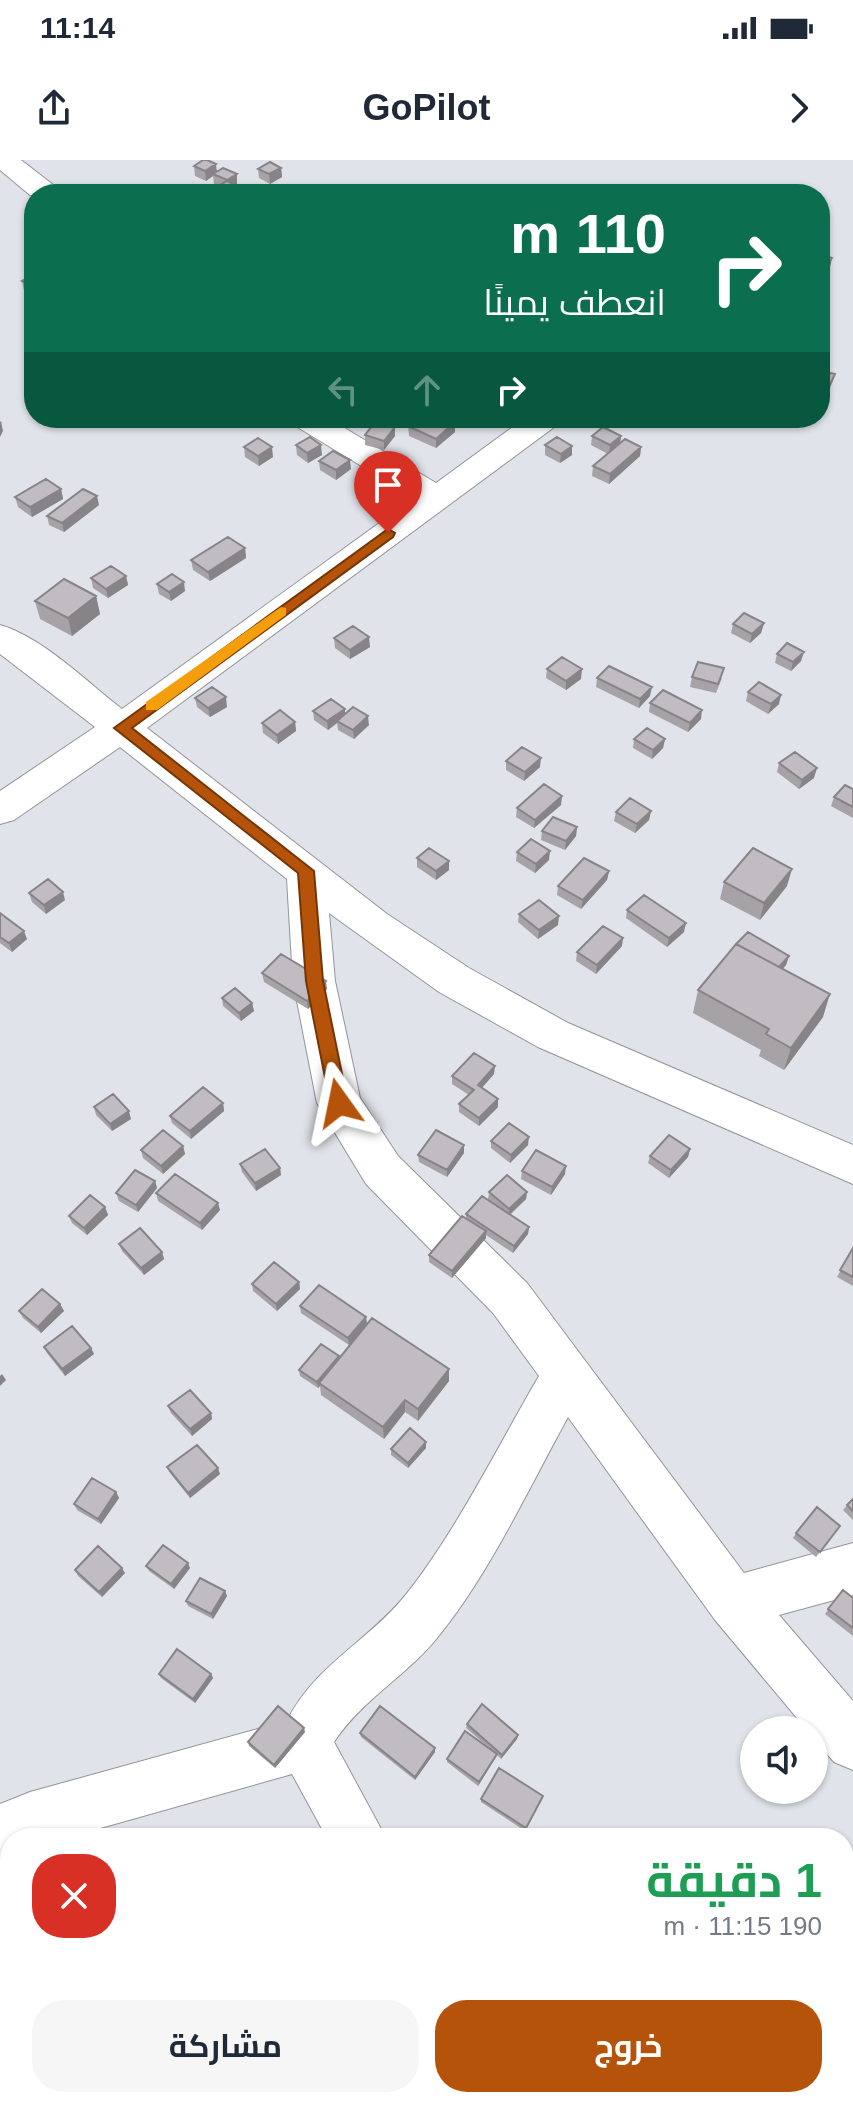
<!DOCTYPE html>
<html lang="ar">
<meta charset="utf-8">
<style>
body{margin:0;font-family:Helvetica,Cairo,sans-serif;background:#f6f6f7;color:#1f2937;direction:rtl;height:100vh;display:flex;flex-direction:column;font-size:30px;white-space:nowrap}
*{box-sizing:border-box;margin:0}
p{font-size:26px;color:#747a83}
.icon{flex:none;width:44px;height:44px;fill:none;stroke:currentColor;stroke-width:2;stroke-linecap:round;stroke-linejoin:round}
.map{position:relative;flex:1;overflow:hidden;direction:ltr}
.sheet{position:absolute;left:0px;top:1668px;width:854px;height:280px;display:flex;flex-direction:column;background:#fff;border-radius:32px 32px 0 0;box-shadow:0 2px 6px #0004;direction:rtl}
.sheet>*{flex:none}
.top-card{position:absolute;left:24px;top:24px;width:806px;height:244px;border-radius:32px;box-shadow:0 2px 6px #0004;direction:rtl;background:#0b6e4f;color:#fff;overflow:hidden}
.tools{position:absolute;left:740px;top:1556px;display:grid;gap:16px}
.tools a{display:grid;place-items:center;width:88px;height:88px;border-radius:50%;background:#fff;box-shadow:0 2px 6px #0004;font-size:40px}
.pin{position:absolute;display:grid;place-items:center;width:68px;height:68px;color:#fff;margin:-82px -34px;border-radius:50% 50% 50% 0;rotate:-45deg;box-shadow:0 0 8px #0007}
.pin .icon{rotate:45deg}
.me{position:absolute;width:88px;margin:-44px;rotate:348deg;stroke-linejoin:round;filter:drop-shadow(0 0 6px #0008)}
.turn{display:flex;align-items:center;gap:28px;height:168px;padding:0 32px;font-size:36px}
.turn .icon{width:104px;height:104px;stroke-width:2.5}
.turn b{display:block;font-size:56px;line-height:68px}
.lanes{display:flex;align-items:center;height:76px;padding:0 32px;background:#0003;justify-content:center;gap:40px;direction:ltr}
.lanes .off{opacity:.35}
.round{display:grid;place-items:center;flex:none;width:84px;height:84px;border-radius:32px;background:#f6f6f7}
.headline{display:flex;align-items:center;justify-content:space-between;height:136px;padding:0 32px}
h1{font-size:48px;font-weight:700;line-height:60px;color:#1e9e55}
.cta{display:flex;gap:16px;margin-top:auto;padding:16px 32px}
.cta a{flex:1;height:92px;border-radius:32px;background:#b45309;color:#fff;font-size:32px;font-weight:700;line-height:92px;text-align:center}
.cta a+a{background:#f6f6f7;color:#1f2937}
.status{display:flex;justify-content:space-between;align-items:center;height:56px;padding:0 40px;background:#fff;direction:ltr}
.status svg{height:22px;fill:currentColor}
header{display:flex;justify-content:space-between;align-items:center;height:104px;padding:0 32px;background:#fff;font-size:36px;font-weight:700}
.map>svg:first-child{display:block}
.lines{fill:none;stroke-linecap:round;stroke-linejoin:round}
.minor-casing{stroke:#91959a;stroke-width:2}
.minor{fill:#fff;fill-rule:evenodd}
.wall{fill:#a6a2a6}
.shaded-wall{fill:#878487}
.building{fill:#c1bcc1;stroke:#878487;stroke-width:2}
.route{fill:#b45309;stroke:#753606;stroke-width:2}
.slow{fill:#f59e0b}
</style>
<div class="status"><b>11:14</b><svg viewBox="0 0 49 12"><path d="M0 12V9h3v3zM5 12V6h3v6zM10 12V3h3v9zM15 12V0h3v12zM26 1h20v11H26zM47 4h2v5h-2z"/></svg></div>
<header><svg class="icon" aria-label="forward" viewBox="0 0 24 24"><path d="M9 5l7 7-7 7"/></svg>GoPilot<svg class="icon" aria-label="share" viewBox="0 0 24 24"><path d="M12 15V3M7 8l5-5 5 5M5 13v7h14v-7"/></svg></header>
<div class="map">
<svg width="853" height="1948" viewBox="0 0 853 1948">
<rect width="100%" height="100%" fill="#e0e4ea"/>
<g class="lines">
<g class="minor-casing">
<path id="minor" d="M0 0H21L65 34 30 35 0 10Z
M289 258H328L436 323 525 258H562L557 265 147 568 387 754 469 808 568 863 853 985V1024L538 887 439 832 329 753 335 821 360 938 398 996 527 1123 744 1413 853 1383V1435L779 1455 853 1541V1610L834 1602 814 1579V1570H807L715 1460 568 1257C530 1326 490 1412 441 1473 410 1514 363 1538 334 1582L386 1678H327L292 1614 65 1678H10V1696L0 1700V1644L30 1632 287 1561C314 1506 367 1482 404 1437 455 1374 498 1286 539 1216L493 1153 366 1024 317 943 293 821 287 719 120 587 14 660 0 664V631L95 567 0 494V465C42 477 87 522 122 549L414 338 294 265Z
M389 1938H449V1948H389Z"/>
</g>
<use href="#minor" class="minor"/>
</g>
<path class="wall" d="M194 6 237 14V24L235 25 241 31 254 34 219 26 214 24 213 16 206 21 195 16Z
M281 8 282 17 270 24 259 18 258 9Z
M820 93 832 98 830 107 822 115 820 114Z
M34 114V144L26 140 22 121Z
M820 211 835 214 828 234 820 233Z
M455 262V272L436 288 409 276 408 266Z
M395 267V276L384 290 365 285V275Z
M592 276H621L620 283 641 287 640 296 609 324 592 316 593 306 608 294 591 285Z
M296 285 322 295 308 303 297 295Z
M545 285 572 295 560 303 545 295Z
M244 287 273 297 259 306 245 297Z
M319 301 351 309 336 320 320 310Z
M358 317 387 327 371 336 358 327Z
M61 329 63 339 32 357 18 347 15 337Z
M99 345 64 372 49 365 47 356Z
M245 388 246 398 210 421 193 410 191 400Z
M126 416 128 425 108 438 93 428 91 418Z
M157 424 185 431 171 441 159 434Z
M96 436 100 454 72 476 40 459 35 441Z
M764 463 761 473 750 483 731 473 733 464Z
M334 478 370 487 350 499 335 488Z
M777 494 801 501 791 511 775 503Z
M547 509 581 519 566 530 546 518Z
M692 517 722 518 716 533 690 527Z
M597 518 650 536 639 548 596 527Z
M748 532 779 544 768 554 746 541Z
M195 538 227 547 210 557 197 547Z
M650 543 701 559 688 572 649 552Z
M345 549V554L369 565 354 579 338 570 337 563 328 570 314 560 313 551Z
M295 562 296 571 278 584 263 573 262 563Z
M634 579H665L663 588 652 599 633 588Z
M506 601 540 607 524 621 506 610Z
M779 603 814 618 799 629 777 612Z
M853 629V658L831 646 834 637Z
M561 645 534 668 516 657 517 648Z
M651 651 649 660 635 673 614 661 616 652Z
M577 667 576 676 565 690 541 680 542 671Z
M517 692 549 700 535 713 516 701Z
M417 698 449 701V710L436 720 417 707Z
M609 711 607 720 581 749 557 735 558 726Z
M724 722 787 726 760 760 720 739Z
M29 733 65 740 46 754 32 742Z
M627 750 684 772 667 787 626 758Z
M0 753 27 779 12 792 0 783Z
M519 754 558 765 538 779 518 762Z
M622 786 596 814 576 801 577 792Z
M789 796 786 805 783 809 823 857 784 910 759 896 761 890 693 853 698 830Z
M262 813 327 829 308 849 264 822Z
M222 838 252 843 254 851 241 861 223 846Z
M494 914 482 928 498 939V947L479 966 459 952V944L469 935 452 924V916Z
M223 943 224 951 191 979 172 963 170 956Z
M94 947 131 959 112 971 96 955Z
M491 981 528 985 510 1003 491 988Z
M464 985V993L447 1017 419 1002 418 995Z
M183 986 185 994 163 1014 143 998 141 990Z
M690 989 688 997 669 1018 648 1003 650 996Z
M240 1004 280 1008 281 1015 256 1031 242 1012Z
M522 1011 565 1014 551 1035 521 1019Z
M155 1021 157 1028 138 1052 119 1041 116 1033Z
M489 1032H527L526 1039 510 1055 529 1067 528 1074 513 1093 486 1075V1078L452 1118 429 1102V1095L466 1058V1054L488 1040Z
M156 1033 220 1050 202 1070 158 1041Z
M105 1047 108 1055 87 1075 72 1063 69 1056Z
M119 1084 162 1092 164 1099 144 1115 122 1091Z
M853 1088V1126L837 1117Z
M299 1122 300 1129 277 1151 253 1131 252 1124Z
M60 1144 64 1151 41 1173 23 1158 19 1151Z
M300 1146 366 1157 367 1164 449 1221 418 1261 405 1252 384 1279 321 1235 320 1226 318 1228 300 1216 299 1210 339 1196V1198L349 1185 301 1153Z
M44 1187 91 1188 94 1194 65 1216 47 1193Z
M168 1246 211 1253 212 1259 192 1276 171 1253Z
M426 1288 408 1308 391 1295V1289Z
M167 1307 220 1314 190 1338 170 1313Z
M116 1332 119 1338 101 1364 77 1350 74 1344Z
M853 1339V1360L843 1350Z
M840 1366 816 1397 793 1378 796 1373Z
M188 1403 190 1408 174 1429 149 1411 146 1406Z
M75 1410 125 1413 102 1437 78 1416Z
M843 1430 853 1438V1476L825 1454Z
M225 1431 227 1436 213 1459 188 1446 186 1441Z
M159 1514H211L213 1518 195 1543 161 1518Z
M467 1564 518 1575 517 1579 501 1599 497 1595 478 1626 447 1602V1599L489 1588 466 1568Z
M305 1572 275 1608 249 1586 248 1582Z
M360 1573 435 1588V1592L415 1620 361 1577Z
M543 1636 525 1671 481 1642V1639Z"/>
<path class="shaded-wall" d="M216 4 217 13 213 14V16L206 21 205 11Z
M281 8 282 17 270 24 269 14Z
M237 14V24L228 30 227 20Z
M832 98 830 107 822 115 824 105Z
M1 261 3 271 0 277V262Z
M455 262V272L436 288V279Z
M395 267V276L384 290V281Z
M621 276 620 285 609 294 610 285Z
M321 285 322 295 308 303 307 293Z
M572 286V295L560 303 561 294Z
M272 287 273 297 259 306 258 296Z
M641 287 640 296 609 324 610 314Z
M350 300 351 309 336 320V310Z
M387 317V327L371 336V326Z
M61 329 63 339 32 357 30 347Z
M97 336 99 345 64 372 62 363Z
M245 388 246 398 210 421 208 412Z
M126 416 128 425 108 438 106 429Z
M184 422 185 431 171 441 169 432Z
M96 436 100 454 72 476 68 458Z
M764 463 761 473 750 483 752 474Z
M369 477 370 487 350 499V490Z
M804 492 801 501 791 511 793 502Z
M582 509 581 519 566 530V521Z
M652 527 650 536 639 548 640 539Z
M781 535 779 544 768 554 771 544Z
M226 537 227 547 210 557 208 548Z
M345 549V558L337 561V563L328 570 327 561Z
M702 550 701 559 688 572 690 563Z
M368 556 369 565 354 579 353 570Z
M295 562 296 571 278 584 277 575Z
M665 579 663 588 652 599 653 590Z
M541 598 540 607 524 621 525 612Z
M817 608 814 618 799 629 802 620Z
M562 636 561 645 534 668 535 660Z
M651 651 649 660 635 673 637 664Z
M577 667 576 676 565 690 566 681Z
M550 691 549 700 535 713 536 704Z
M449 701V710L436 720V711Z
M792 709 787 726 760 760 764 743Z
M609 711 607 720 581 749 583 740Z
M63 732 65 740 46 754 44 745Z
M559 756 558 765 538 779 539 770Z
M686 763 684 772 667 787 669 778Z
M24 771 27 779 12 792 9 783Z
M623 778 622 786 596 814 597 805Z
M789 796 786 805 773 819 776 811Z
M326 821 327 829 308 849 307 841Z
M830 834 823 857 784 910 791 888Z
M252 843 254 851 241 861 239 853Z
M495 906 494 914 477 933 478 925Z
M498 939V947L479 966V958Z
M223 943 224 951 191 979 190 971Z
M129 951 131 959 112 971 110 964Z
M529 977 528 985 510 1003 511 995Z
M464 985V993L447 1017V1010Z
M183 986 185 994 163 1014 161 1006Z
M690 989 688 997 669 1018 671 1010Z
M566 1006 565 1014 551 1035 552 1027Z
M280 1008 281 1015 256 1031 255 1023Z
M155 1021 157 1028 138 1052 136 1045Z
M527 1032 526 1039 508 1056 509 1049Z
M218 1043 220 1050 202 1070 200 1063Z
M105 1047 108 1055 87 1075 84 1068Z
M529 1067 528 1074 513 1093 514 1086Z
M486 1071V1078L452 1118V1111Z
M162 1092 164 1099 144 1115 141 1108Z
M299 1122 300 1129 277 1151 276 1144Z
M60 1144 64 1151 41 1173 38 1167Z
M366 1157 367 1164 349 1185 348 1178Z
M91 1188 94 1194 65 1216 62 1209Z
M339 1196V1202L319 1223 320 1226 318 1228 317 1222Z
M449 1209V1221L418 1261V1249Z
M2 1214 6 1220 0 1226V1216Z
M405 1240V1252L384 1279 383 1267Z
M211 1253 212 1259 192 1276 190 1269Z
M426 1282V1288L408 1308V1303Z
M218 1308 220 1314 190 1338 188 1333Z
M116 1332 119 1338 101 1364 98 1359Z
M188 1403 190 1408 174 1429 171 1424Z
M122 1408 125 1413 102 1437 99 1432Z
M225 1431 227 1436 213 1459 211 1454Z
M211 1514 213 1518 195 1543 193 1539Z
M304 1568 305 1572 275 1608 274 1605Z
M518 1575 517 1579 501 1599 502 1595Z
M435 1588V1592L415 1620V1617Z
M497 1594 496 1597 478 1626 479 1622Z"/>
<path class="building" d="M203 0H207L216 4 205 11 194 6Z
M270 2 281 8 269 14 258 9Z
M223 8 237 14 227 20 213 14Z
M227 21 241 28 231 34H205Z
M244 29 254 34H235Z
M820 93 832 98 824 105 820 104Z
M34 114 33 127 22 121Z
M820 211 835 214 830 225 820 222Z
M418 258H445L455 262 436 279 408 266Z
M376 261 395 267 384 281 365 275Z
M603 267 621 276 610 285 592 276Z
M310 277 321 285 307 293 296 285Z
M557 277 572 286 561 294 545 285Z
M258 278 272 287 258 296 244 287Z
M625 279 641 287 610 314 593 306Z
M333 291 350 300 336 310 319 301Z
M373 308 387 317 371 326 358 317Z
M46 319 61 329 30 347 15 337Z
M83 329 97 336 62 363 47 356Z
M228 377 245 388 208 412 191 400Z
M111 406 126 416 106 429 91 418Z
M172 414 184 422 169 432 157 424Z
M64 419 96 436 68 458 35 441Z
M744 453 764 463 752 474 733 464Z
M353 466 369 477 350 490 334 478Z
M787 483 804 492 793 502 777 494Z
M562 497 582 509 566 521 547 509Z
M698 502 724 508 718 524 692 517Z
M609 506 652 527 640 539 597 518Z
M759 522 781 535 771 544 748 532Z
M212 527 226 537 208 548 195 538Z
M663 530 702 550 690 563 650 543Z
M331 539 345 549 327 561 313 551Z
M353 547 368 556 353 570 337 561Z
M280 550 295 562 277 575 262 563Z
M647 568 665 579 653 590 634 579Z
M522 587 541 598 525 612 506 601Z
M795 592 817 608 802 620 779 603Z
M544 624 562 636 535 660 517 648Z
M845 625 853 629V647L834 637Z
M630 638 651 651 637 664 616 652Z
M553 657 577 667 566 681 542 671Z
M531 679 550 691 536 704 517 692Z
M429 688 449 701 436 711 417 698Z
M753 688 792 709 764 743 724 722Z
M584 698 609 711 583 740 558 726Z
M48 719 63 732 44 745 29 733Z
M644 735 686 763 669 778 627 750Z
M539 740 559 756 539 770 519 754Z
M0 753 24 771 9 783 0 777Z
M603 766 623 778 597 805 577 792Z
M748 772 789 796 779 807 736 784Z
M736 784 830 834 791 888 766 874 769 869 698 830Z
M281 794 326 821 307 841 262 813Z
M235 828 252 843 239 853 222 838Z
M474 893 495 906 478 925 498 939 479 958 459 944 474 930 452 916Z
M203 927 223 943 190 971 170 956Z
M113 934 129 951 110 964 94 947Z
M509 963 529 977 511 995 491 981Z
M163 970 183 986 161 1006 141 990Z
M436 970 464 985 447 1010 418 995Z
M669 975 690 989 671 1010 650 996Z
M265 989 280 1008 255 1023 240 1004Z
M536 990 566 1006 552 1027 522 1011Z
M135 1010 155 1021 136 1045 116 1033Z
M175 1014 218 1043 200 1063 156 1033Z
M507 1015 527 1032 509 1049 489 1032Z
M90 1035 105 1047 84 1068 69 1056Z
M482 1036 529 1067 514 1086 466 1054Z
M462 1056 486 1071 452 1111 429 1095Z
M140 1068 162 1092 141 1108 119 1084Z
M853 1088V1117L840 1110Z
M274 1102 299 1122 276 1144 252 1124Z
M319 1125 366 1157 348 1178 300 1146Z
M42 1129 60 1144 38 1167 19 1151Z
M372 1158 449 1209 418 1249 405 1240 383 1267 319 1223Z
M72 1166 91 1188 62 1209 44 1187Z
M321 1184 339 1196 317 1222 299 1210Z
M190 1230 211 1253 190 1269 168 1246Z
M410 1268 426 1282 408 1303 391 1289Z
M197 1285 218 1308 188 1333 167 1307Z
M92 1318 116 1332 98 1359 74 1344Z
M853 1339V1351L847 1345Z
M817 1347 840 1366 820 1392 796 1373Z
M163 1385 188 1403 171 1424 146 1406Z
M98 1386 122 1408 99 1432 75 1410Z
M200 1418 225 1431 211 1454 186 1441Z
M843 1430 853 1438V1468L828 1449Z
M177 1489 211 1514 193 1539 159 1514Z
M482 1544 518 1575 502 1595 467 1564Z
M278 1546 304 1568 274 1605 248 1582Z
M380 1546 435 1588 415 1617 360 1573Z
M465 1571 497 1594 479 1622 447 1599Z
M499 1608 543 1636 526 1668 481 1639Z"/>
<path class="route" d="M388 369 395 373 393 377 132 568 314 711 323 821 348 943 339 951 330 943 306 821 298 713 114 568Z"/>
<path class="slow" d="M281 447 286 448V455L157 550H146V542Z"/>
</svg>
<div class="tools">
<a><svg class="icon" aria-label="sound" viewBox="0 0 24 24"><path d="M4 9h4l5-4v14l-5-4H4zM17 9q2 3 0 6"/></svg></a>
</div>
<div class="pin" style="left:388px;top:373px;background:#d93025"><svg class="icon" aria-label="arrive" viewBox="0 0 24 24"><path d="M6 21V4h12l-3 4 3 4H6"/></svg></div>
<svg class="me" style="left:339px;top:943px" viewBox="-20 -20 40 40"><path d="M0-17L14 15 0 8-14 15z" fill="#b45309" stroke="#fff" stroke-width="4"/></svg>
<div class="top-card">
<div class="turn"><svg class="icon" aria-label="right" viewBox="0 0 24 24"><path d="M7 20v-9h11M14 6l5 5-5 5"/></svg><div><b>110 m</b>انعطف يمينًا</div></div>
<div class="lanes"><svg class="icon off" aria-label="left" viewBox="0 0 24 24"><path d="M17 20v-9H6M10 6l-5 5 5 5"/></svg><svg class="icon off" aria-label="ahead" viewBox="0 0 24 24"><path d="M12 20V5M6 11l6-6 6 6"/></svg><svg class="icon" aria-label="right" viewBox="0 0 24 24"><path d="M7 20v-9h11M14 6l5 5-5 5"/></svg></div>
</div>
<section class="sheet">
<div class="headline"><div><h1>1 دقيقة</h1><p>190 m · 11:15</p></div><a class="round" style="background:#d93025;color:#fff"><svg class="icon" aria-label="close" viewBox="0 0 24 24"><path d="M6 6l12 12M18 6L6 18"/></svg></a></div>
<div class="cta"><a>خروج</a><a>مشاركة</a></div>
</section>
</div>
